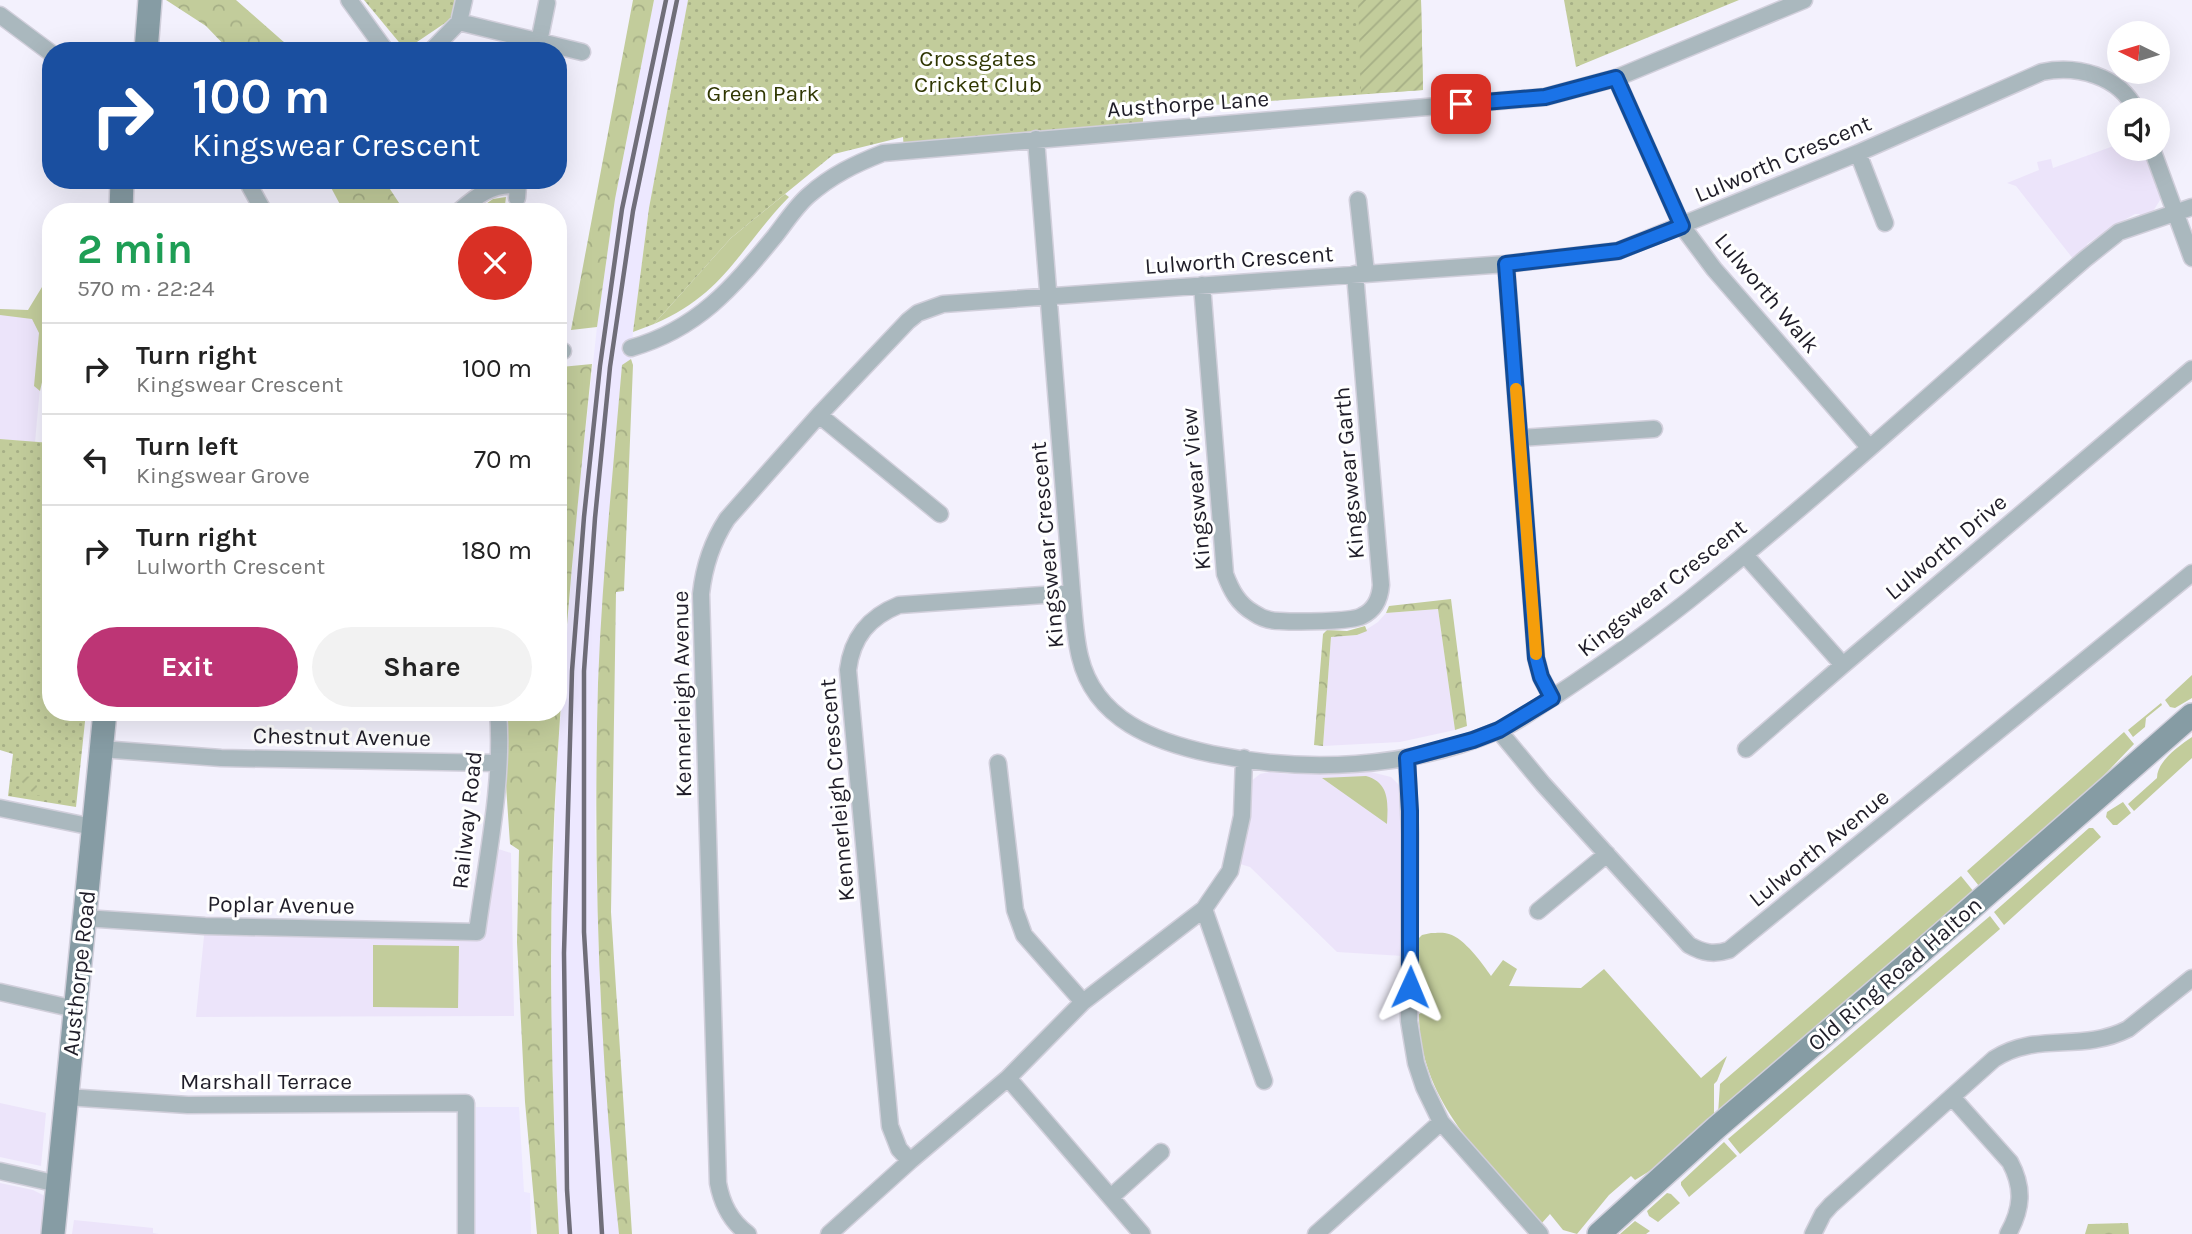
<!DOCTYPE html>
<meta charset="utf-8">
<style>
body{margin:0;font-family:Karla,sans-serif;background:#f2f2f2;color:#222;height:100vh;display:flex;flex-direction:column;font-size:26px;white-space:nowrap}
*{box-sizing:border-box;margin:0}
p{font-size:23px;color:#767676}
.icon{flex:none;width:38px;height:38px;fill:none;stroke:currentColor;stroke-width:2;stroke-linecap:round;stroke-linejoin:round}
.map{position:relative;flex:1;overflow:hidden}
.sheet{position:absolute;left:42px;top:203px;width:525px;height:518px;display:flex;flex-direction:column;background:#fff;border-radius:28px;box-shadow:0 7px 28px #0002}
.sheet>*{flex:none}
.guide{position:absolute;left:42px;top:42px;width:525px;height:147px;border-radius:28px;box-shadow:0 7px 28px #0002;background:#1a4fa0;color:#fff;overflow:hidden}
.needle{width:46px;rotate:275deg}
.fabs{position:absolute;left:2107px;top:21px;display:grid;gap:14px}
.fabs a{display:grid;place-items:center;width:63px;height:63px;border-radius:50%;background:#fff;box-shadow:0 7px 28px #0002;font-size:35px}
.pin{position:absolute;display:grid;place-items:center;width:60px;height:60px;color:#fff;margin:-30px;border-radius:14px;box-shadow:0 4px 10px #0006}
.me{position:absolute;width:77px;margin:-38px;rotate:1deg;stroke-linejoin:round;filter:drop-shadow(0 0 5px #0008)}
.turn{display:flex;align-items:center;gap:24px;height:147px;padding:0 35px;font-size:32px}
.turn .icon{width:91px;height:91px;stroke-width:2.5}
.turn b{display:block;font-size:49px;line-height:60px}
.round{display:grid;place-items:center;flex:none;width:74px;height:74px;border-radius:37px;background:#f2f2f2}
.head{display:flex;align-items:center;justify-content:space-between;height:119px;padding:0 35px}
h1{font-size:42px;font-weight:700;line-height:52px;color:#1e9e55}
.primary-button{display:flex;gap:14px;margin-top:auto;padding:14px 35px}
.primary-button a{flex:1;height:80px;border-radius:42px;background:#bd3575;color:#fff;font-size:28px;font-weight:700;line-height:80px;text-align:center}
.primary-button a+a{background:#f2f2f2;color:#222}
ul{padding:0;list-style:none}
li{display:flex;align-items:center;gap:21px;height:91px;padding:0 35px;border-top:2px solid #e0e0e0}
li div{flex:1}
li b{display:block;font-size:26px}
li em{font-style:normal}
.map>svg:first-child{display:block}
.commercial{fill:#ece4fa}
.built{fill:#ede8ff}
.grass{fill:#c2cc9b}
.forest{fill:url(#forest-crowns)}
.park{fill:url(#park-dots)}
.garden{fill:url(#garden-furrows)}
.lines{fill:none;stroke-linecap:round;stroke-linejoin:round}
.street-casing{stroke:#d1cfdb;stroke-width:19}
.secondary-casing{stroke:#d1cfdb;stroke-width:26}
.street{stroke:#aab8be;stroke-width:16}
.secondary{stroke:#869ca4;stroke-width:23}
.rail{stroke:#706e79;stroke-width:4.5}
.route-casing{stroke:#114b97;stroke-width:18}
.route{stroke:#1a73e8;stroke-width:12}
.slow{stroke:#f59e0b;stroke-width:12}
.labels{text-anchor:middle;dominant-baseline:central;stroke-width:6;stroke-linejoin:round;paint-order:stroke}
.park-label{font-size:23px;fill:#303703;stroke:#fff}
.street-label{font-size:23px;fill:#1f1d28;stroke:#fff}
</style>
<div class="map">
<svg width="2192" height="1234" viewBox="0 0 2192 1234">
<defs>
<pattern id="forest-crowns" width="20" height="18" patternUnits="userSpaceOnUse" patternTransform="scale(1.75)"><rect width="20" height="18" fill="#c2cc9b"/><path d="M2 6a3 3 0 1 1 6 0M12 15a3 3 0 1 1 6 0" fill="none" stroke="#a6af86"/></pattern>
<pattern id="park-dots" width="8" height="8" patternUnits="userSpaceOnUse" patternTransform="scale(1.75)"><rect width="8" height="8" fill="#c2cc9b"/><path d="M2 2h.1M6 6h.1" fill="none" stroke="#a6af86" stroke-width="1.8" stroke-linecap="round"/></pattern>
<pattern id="garden-furrows" width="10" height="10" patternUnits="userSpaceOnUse" patternTransform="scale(1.75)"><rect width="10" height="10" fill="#c2cc9b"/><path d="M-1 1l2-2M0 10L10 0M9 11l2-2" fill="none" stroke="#a6af86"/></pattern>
</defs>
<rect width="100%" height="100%" fill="#f3f1fd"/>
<path class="commercial" d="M2119 144V149H2144L2161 190 2160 200 2152 213 2144 218 2139 214H2135L2112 227 2087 244 2086 251 2074 260 2016 186 2007 183 2039 170 2037 162 2051 159 2053 168Z
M0 309 41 311 42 366 35 442 0 439Z
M1438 609 1455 730 1400 742 1323 746 1331 637 1358 635 1378 622 1386 613Z
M1269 772 1287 774 1371 772 1391 777 1399 785 1402 796 1403 823V956L1337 952 1250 867 1237 863 1250 782 1260 774Z
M489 846 511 853 514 1016 196 1017 205 926 476 932Z
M0 1103 46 1113 41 1166 0 1157Z
M0 1183 33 1190 45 1196 43 1234H0Z
M74 1220 153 1228V1233L159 1234H72Z"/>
<path class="built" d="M654 0H688L649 208 633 332 631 359 622 366 598 681 595 828 600 986 619 1234H559L551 1036 552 899 557 764 576 518 597 327 615 199Z
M476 1107H519L524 1192 530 1193 531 1234H473Z"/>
<path class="grass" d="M785 194 789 197C739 248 726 293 654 324L731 238Z
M506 197 504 212H474L493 199Z
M42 287 51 368 45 369 40 391 34 386 39 333 32 319 0 315V309L28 310Z
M2192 675V698L2175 708 2170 707 2165 700Z
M2161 703 2162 705 2146 718 2145 727 2133 737 2128 730Z
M2124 732 2134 744 2089 791 1979 886 1967 871Z
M2192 737V758L2134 811 2128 804 2157 778C2157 761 2179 746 2192 737Z
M1366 776C1390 783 1388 803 1387 824L1322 778Z
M2123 802 2131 813 2117 825H2113L2106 817 2107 812Z
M2089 828H2093L2101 837 2004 925 1994 912Z
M1961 876 1974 892 1718 1114 1720 1084Z
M1990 916 2000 929 1740 1154 1728 1139Z
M1431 933C1436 933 1444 932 1449 934 1464 938 1483 964 1491 976L1503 960 1517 969 1509 986 1581 988 1604 969 1701 1078 1727 1056 1717 1081 1714 1084V1121L1674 1156 1635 1180 1631 1176 1609 1195 1577 1234 1563 1230 1550 1214 1541 1224C1487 1160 1419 1104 1419 1014L1427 1010 1426 997 1422 996 1418 988V939L1422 935Z
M373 945 459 946 458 1008 373 1007Z
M1724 1142 1737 1156 1689 1197 1681 1185V1182Z
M1667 1193 1671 1194 1680 1203 1658 1222 1649 1216 1647 1211Z
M1635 1221 1650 1231 1646 1234H1620Z"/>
<path class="forest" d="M166 0H236L294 51H230L206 26Z
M633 0H654L615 199 597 327 571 330Z
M327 180H384L405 212H344Z
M631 359 633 365 624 591 616 592 611 912 632 1234H619C599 1051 593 867 598 683 602 577 613 471 622 365Z
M558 364 561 367 592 364C578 497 565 630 557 764 547 920 551 1078 559 1234H537L525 1102 517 942 519 850 510 844 501 712H558Z
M1451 599 1467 726 1455 730 1438 609 1386 613 1389 606Z
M1365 626 1367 631 1357 635 1331 637 1323 746 1314 745 1323 634 1327 630 1347 631Z
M2128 1223 2129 1234H2085L2088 1224Z"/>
<path class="park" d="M364 0H455L451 19 411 46 403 47Z
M688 0H1421L1423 90 1143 110V130L904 151 903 137 834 154 731 238 654 324 633 332 649 208Z
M1564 0H1739L1576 67Z
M0 439 51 443V712H86L76 807 8 796 13 754 0 750Z"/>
<path class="garden" d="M1358 0H1421L1423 90 1361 94Z
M24 776 32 777 42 796 35 795 21 781Z"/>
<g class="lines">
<g class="street-casing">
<path id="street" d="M349 0 386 51
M0 15 51 53
M459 22 582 52
M539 42 547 3
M431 51 459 22 464 0
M1616 78 1682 226 1714 269 1869 447
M1036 139 1072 593C1074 614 1075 637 1080 657 1095 720 1155 742 1212 754 1304 773 1409 769 1497 731 1517 723 1534 709 1552 698 1605 663 1655 628 1704 588 1834 483 1958 369 2085 259L2119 232 2192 207
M2152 149 2192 258
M1858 153 1885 223
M248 183 264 212
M1358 200 1366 273
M458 212C478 195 491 184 518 185L517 198
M1506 264 1536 658 1541 677 1552 698
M1202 285 1225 574C1231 590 1238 604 1254 613 1261 618 1271 621 1280 621 1295 622 1351 622 1362 616 1375 610 1380 598 1381 585L1355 274
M631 348C698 329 732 288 775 236 786 222 796 206 809 195 832 175 855 164 883 153L1545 97 1616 78 1804 0
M558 351H563
M819 415 940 514
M1520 438 1654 429
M1745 555 1843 665
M1499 731 1543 784 1689 945C1703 953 1714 955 1729 950L2192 573
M101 749 221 758 497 763
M1746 749 1843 665 2192 369
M1407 758 1410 834 1409 1021 1416 1063 1424 1087 1441 1122 1540 1234
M998 763 1015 910 1024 935 1083 1002
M0 808 93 827
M1204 909 1264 1081
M1538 911 1607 854
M84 918 205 926 477 932C486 864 504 780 498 712
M0 992 75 1009
M1008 1078 1142 1234
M66 1097 188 1105 466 1103V1234
M1952 1097 2010 1162C2024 1188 2022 1209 2008 1234
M910 1161 899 1149 890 1126 848 670C852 637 869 617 899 605L1072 593
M0 1171 58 1184
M1111 1197 1161 1152
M748 1234C730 1221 722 1204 718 1183L701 594C704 566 712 542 727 519L819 415 908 321 918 313 943 304 1506 264 1618 251 1858 153 2042 72C2076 65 2119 75 2136 110
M829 1234 910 1161 1008 1078 1083 1002 1204 909 1230 871 1242 816 1244 758
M1316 1234 1441 1122
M1813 1234 1823 1214 1831 1205 1994 1059C2037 1031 2081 1053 2128 1029L2192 978"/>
</g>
<g class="secondary-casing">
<path id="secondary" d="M146 51 150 0
M121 212 122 180
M53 1234 105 712
M1599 1234 1716 1128 1913 959 2192 715"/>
</g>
<use href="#street" class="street"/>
<use href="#secondary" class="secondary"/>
<path class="rail" d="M570 1234 567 1190 564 953 572 671 584 517 600 366 622 209 666 0
M602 1234 584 932V671L595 518 610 367 633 211 677 0"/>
</g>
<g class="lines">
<g class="route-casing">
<path id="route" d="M1410 987V811L1407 758 1473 740 1499 730 1552 698 1541 677 1536 658 1506 264 1618 251 1682 226 1616 78 1545 97 1461 104"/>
</g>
<use href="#route" class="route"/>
<path class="slow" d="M1516 389 1536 654"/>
</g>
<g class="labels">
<g class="park-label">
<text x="978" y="58">Crossgates<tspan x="978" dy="26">Cricket Club</tspan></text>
<text x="763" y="93">Green Park</text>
</g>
<g class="street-label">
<text transform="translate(1188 104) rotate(-4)">Austhorpe Lane</text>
<text transform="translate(1783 159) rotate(-23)">Lulworth Crescent</text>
<text transform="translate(1239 260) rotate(-4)">Lulworth Crescent</text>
<text transform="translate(1767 293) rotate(50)">Lulworth Walk</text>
<text transform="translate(1349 473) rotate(-95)">Kingswear Garth</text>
<text transform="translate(1196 489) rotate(-95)">Kingswear View</text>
<text transform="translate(1047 545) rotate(-95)">Kingswear Crescent</text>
<text transform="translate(1946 547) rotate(-40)">Lulworth Drive</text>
<text transform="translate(1662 588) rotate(-38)">Kingswear Crescent</text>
<text transform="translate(682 694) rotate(-91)">Kennerleigh Avenue</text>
<text transform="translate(342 737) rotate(1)">Chestnut Avenue</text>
<text transform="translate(837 790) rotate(-95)">Kennerleigh Crescent</text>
<text transform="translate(467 820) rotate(-84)">Railway Road</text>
<text transform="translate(1819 848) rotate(-39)">Lulworth Avenue</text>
<text transform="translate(281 905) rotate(1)">Poplar Avenue</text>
<text transform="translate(79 973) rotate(-84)">Austhorpe Road</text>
<text transform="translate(1895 974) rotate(-41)">Old Ring Road Halton</text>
<text x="266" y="1081">Marshall Terrace</text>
</g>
</g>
</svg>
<div class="fabs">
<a><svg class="needle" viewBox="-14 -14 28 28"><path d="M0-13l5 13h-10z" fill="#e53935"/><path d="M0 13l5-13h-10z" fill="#767676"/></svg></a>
<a><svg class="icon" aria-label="sound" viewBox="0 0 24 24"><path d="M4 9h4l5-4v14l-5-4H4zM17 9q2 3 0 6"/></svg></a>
</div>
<div class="pin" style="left:1461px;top:104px;background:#d93025"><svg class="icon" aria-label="arrive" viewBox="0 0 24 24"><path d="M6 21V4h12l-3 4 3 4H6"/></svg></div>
<svg class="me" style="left:1410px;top:987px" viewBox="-20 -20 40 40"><path d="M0-17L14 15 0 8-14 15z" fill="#1a73e8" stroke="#fff" stroke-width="4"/></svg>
<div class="guide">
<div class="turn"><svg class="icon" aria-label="right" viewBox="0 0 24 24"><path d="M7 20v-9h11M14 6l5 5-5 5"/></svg><div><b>100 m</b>Kingswear Crescent</div></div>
</div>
<section class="sheet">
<div class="head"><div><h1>2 min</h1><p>570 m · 22:24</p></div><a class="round" style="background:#d93025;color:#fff"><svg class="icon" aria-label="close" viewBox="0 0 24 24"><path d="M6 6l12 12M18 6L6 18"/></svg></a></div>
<ul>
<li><svg class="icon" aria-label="right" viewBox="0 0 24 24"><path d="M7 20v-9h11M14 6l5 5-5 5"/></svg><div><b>Turn right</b><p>Kingswear Crescent</p></div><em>100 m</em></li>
<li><svg class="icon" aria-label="left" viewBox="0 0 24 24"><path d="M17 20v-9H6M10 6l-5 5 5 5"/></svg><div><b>Turn left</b><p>Kingswear Grove</p></div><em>70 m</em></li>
<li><svg class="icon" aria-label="right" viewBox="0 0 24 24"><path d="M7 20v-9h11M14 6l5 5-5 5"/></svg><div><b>Turn right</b><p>Lulworth Crescent</p></div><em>180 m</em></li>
</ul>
<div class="primary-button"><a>Exit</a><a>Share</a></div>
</section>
</div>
